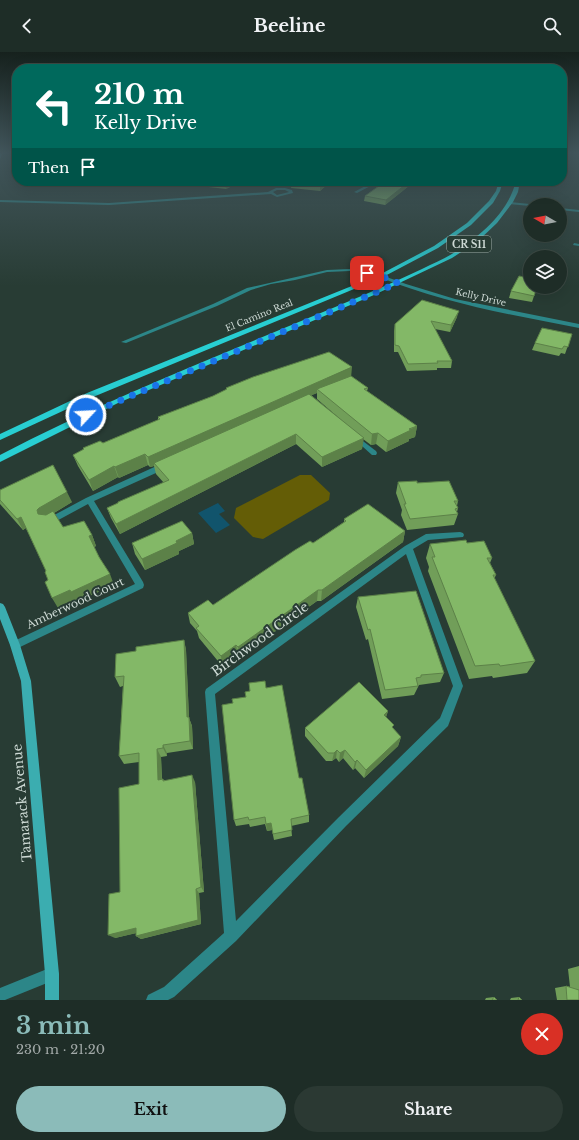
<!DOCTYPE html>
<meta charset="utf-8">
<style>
body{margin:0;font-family:"Libre Baskerville",serif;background:#2b3933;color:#f1f3f6;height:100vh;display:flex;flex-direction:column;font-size:15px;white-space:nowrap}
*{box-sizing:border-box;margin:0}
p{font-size:13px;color:#a1a8a7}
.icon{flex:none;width:22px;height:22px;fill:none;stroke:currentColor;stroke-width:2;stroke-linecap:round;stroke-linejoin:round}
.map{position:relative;height:948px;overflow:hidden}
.drawer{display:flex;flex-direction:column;background:#1e2d27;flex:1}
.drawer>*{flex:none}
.hud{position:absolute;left:12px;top:12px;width:555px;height:122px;border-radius:16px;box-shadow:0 4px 16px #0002,0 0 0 1px #3c4944;background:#00695c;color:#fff;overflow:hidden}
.needle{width:26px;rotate:279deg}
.tools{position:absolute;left:523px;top:146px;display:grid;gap:8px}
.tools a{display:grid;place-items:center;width:44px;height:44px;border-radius:50%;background:#1e2d27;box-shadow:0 4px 16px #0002,0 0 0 1px #3c4944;font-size:20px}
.pin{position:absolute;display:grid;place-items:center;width:34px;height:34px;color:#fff;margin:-17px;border-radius:8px;box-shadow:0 2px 6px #0006}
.me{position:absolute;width:44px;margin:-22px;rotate:65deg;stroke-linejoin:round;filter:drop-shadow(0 0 3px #0008)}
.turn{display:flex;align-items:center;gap:14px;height:84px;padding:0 16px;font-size:18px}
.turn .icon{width:52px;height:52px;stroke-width:2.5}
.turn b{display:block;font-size:28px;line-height:34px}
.then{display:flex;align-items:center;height:38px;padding:0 16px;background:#0003;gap:8px;font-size:15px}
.round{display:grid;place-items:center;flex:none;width:42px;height:42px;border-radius:21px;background:#2b3933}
.head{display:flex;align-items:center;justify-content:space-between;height:68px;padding:0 16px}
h1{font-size:24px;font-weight:700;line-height:30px;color:#8bbbb9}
.action{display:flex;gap:8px;margin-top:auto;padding:8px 16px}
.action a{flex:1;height:46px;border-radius:24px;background:#8bbbb9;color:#111;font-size:16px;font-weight:700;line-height:46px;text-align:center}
.action a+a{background:#2b3933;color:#f1f3f6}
header{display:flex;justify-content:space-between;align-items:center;height:52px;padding:0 16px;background:#1e2d27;font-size:18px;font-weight:700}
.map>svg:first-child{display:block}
.green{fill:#645d06}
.water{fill:#11546c}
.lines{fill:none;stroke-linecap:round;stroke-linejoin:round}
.service{fill:#2c8688;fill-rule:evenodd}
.minor{fill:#2c8688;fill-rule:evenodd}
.tertiary{fill:#2c8688;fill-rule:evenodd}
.secondary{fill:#3badb0;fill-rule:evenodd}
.primary{fill:#28ced2;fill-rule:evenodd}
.wall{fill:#719e59;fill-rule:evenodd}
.shaded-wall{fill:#5c8148}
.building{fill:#83b867;stroke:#5c8148}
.route{stroke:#1a73e8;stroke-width:7;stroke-dasharray:0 12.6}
.labels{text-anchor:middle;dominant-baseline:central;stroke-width:4;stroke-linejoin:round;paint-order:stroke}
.far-street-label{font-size:9px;fill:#cdd9d4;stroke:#283c34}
.shield{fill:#283c34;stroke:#9caaa4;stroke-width:1}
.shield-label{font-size:10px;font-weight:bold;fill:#cdd9d4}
.street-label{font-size:11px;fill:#cdd9d4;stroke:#283c34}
.near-street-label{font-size:13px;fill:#cdd9d4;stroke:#283c34}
</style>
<header><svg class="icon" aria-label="back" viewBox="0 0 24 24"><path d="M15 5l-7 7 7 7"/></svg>Beeline<svg class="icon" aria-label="search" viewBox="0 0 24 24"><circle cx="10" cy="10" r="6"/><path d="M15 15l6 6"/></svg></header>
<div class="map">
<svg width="579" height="948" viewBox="0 0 579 948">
<rect width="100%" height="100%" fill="#283c34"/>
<path class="green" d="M300 423H311L330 441 329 448 263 487 253 485 234 466 236 456Z"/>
<path class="water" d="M218 451 225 459 219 462 230 473 216 481 198 461Z"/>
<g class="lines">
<path class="service" d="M574 191 579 192V194L573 193Z
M350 217 383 224 381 225 350 219 327 220 295 228 271 232 251 238 217 254 126 291 121 290 213 252 247 236 327 218Z"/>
<path class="minor" d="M375 129H380L357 141 354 140Z
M276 136H285L292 138 293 141 277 145 271 142 109 153 0 150V148L109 151 268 140ZM277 138H285L289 140 277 143 273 140Z
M510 150 530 152 532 153 530 154 509 152Z
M560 156 579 158V160L560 158Z
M355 383 376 399 377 401 376 403H372L353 386 352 385Z
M161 412H167L168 414 167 416 94 449 143 530 144 533 143 536 18 596 15 597 12 596 10 593 12 590 135 532 88 452 51 472H45L44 470 45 468 86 446Z
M460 480 463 481 464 483 463 485 428 488 413 497 463 634 448 674 346 774 236 889 174 945 168 948H146L148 943 164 935 224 881 205 640 206 637 405 494 426 482ZM406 502 453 634 440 666 338 766 236 869 215 642Z
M52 915 57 917 59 922 57 927 5 948H0V936Z"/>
<path class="tertiary" d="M381 223 406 232 455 247 579 272V276C511 263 444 251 379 225V224Z"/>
<path class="secondary" d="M0 101H3L0 107Z
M0 551 3 552 5 555 20 593 31 629 59 922V948H45V922L21 629 10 593 0 567Z"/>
<path class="primary" d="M499 129H503L500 139 493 151 471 173 438 196 383 225 93 345 0 388V382L87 341 379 223 434 194 467 171 489 149 496 139Z
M516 129H520L518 140 513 150 497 171 478 189 452 206 374 243 118 351 0 410V403C99 351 203 310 306 267 345 251 384 235 422 217 433 211 445 207 455 200 481 183 508 161 516 129Z"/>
</g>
<path class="wall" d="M178 129H291L284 134 269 133 264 135 236 132 226 137 200 134Z
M381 129H415L385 153 364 149 365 144 384 130Z
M330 130 320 139 291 136 292 131Z
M537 235 532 250 509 246 511 239Z
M457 265 450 280 435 277 452 309 451 316H437V318L407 319 398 300H394V279L395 272Z
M572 282 565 302 561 301 559 304 532 298 535 291Z
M351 324 368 336 367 339 417 374 415 385 409 387V389L386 400 376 392 371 393 363 387 362 397 322 415 296 392 120 482 111 466 107 456 164 431 156 422 154 414 150 415 148 413 119 426 118 425 93 439 78 414 73 403 84 398 83 396 103 391 158 368V365L213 344 226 338V336ZM317 341V347L354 379 311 343Z
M398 430 458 449 457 454 458 456 457 460 458 462 454 473 407 478 401 463 402 458 396 441Z
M0 438 72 450 54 461 63 475 92 483 96 494 94 495 114 533 76 550 75 548 58 556 48 528 46 519 26 476 23 478 0 452Z
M344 467 405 479 403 490 321 549H317L240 605 238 603 222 614 199 586 197 579 190 571 188 561 213 553 313 491 344 470Z
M192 481 194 492 179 499V502L145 518 135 502 132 491Z
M467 491 492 506 490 511 496 523 494 527 535 609 527 621 493 626 492 624 469 627 428 519 429 515 426 506 430 492Z
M358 545 444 621 440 630 419 633 414 643 382 647 368 587 366 588 356 555Z
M184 588 186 598 189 666 192 674 193 697 167 701V704L161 705 162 727 164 728 195 730 204 840 199 841 201 872 141 887 136 884V881L115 886 120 840 139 732V710L124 712 119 704 123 634 120 635 115 625 136 599Z
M249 631 266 636 299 726 309 763V770L291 774 292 784 274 788 272 778 267 779 265 772 250 775 249 772 236 774 234 768 246 645 250 639Z
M388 659 386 665 393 677 401 685 398 694 364 726 355 716 353 718 343 706 339 710 336 706 332 709H326L305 684V676Z
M579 914V948H557L555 936 566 934 570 935 568 917Z
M494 945 497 948H485L486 946Z
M519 945 522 948H510L511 946Z"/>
<path class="shaded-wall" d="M232 129H236V132L226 137 225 132Z
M267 129H269V133L264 135V130Z
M284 129H291L284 134 283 130Z
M326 129H330V130L320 139V134Z
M410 129H415L385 153 386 148Z
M459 259 457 265 450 280 451 273Z
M352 315 351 326 317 337V341L155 413 154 411V414L150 415 148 405Z
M417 374 415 385 409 387V389L386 400 388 389Z
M378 381 376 392 371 393 372 382Z
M296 382V392L120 482 116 472Z
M364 386 362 397 322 415V405Z
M145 402 148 413 119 426 115 415Z
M114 414 118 425 93 439 89 428Z
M67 440 72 450 44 467 38 462 37 458 39 456Z
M21 465 27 475 23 478 17 467Z
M405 479 403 490 321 549 322 538Z
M192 481 194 492 179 499V502L145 518 142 507 176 489Z
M92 483 96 494 94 495 89 484Z
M110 522 114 533 76 550 71 540Z
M70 538 75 548 58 556 52 546Z
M318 538 317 549 240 605 238 595Z
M184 588 186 598 189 666 192 674 193 697 190 689 187 665Z
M236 593 238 603 222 614 221 604Z
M388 659 385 668 384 663Z
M401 685 398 694 364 726 366 718Z
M163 693 167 701V704L163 696Z
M157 697 161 705 162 735 158 728Z
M337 698 336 706 332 709 334 701Z
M345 698 343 706 339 710 340 701Z
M357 708 355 716 353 718 355 710Z
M192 723 195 730 204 840 201 835Z
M271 771 272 778 267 779 266 772Z
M196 837 199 841 201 872 141 887 136 884Z
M136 876 141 880 115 886 108 883Z"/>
<path class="building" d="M198 129H232L225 132Z
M255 129H267L264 130Z
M294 129H326L320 134 292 131Z
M386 129H410L386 148 365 144Z
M519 224 530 226V235H537L534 244 511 239Z
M422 248 459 259 451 273 431 269 452 309H437L438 311 408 312 399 294 395 293V272Z
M542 276 572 282 568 295 564 294 562 297 535 291Z
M329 300 352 315 148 405 145 402 115 415 114 414 89 428 73 403 84 397 83 396 100 389 103 391 160 367 158 365 213 344 227 337 226 336 253 325Z
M351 324 368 336 364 337 417 374 409 377 411 378 388 389 378 381 372 382 317 337Z
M309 342 364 386 322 405 296 382 116 472 107 456 118 451V450L169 428 154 411Z
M53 413 67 440 39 456 37 458 38 462 46 463 53 459 63 475 84 469 92 483 89 484 99 505 110 522 71 540 70 538 52 546 45 530 48 528 45 520 46 519 21 465 17 467 0 448V438Z
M417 429V431L449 429 458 449H454L458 456 455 457 458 462 410 467 404 452H406L398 430Z
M368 452 405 479 322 538H318L238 595 236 593 221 604 196 576 199 574 188 561 208 548 213 553 295 498 310 489 313 491 346 469 344 467Z
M182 469 192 481 176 489 177 491 142 507 132 491Z
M466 488 467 491 484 489 492 506H487L496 523H493L535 609 500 614 499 612 475 614 432 505H435L430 492Z
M416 539 444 621 421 623V625L416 626 418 634 385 638 370 577 368 578 358 545Z
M184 588 187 665H189L190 689 163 693V696L157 697 158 728 163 727V729L192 723 201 835 196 837 198 868 136 884V876L108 883 109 842 120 840 119 736 139 732V701L119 704 124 624 115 625 116 602 136 599V595Z
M265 629 266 636 282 633 299 726H302L309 763 291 767 292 778 273 782 271 771 266 772 265 765 249 768 248 765 234 768 222 653 233 651 232 647 246 645 245 640 250 639 249 631Z
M359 630 388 659 384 663 394 673 392 675 401 685 366 718 357 708 355 710 345 698 340 701 337 698 334 701H328L305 676Z
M566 934 579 938V948H567Z
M494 945 497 948H492Z
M519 945 522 948H518Z"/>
<linearGradient id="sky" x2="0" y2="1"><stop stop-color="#16211d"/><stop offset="0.43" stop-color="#42565c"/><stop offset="1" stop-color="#42565c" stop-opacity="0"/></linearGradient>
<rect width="579" height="234" fill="url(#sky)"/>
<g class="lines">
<path class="route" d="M86 363 398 231 381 224 367 221"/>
</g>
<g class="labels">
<g class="far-street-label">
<text transform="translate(481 245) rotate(13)">Kelly Drive</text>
<text transform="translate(259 263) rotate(-22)">El Camino Real</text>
</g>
<rect class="shield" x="447" y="184" width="44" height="16" rx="3"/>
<g class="shield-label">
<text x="469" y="192">CR S11</text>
</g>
<g class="street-label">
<text transform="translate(75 551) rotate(-25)">Amberwood Court</text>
</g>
<g class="near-street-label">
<text transform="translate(260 587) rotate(-36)">Birchwood Circle</text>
<text transform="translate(22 751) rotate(-95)">Tamarack Avenue</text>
</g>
</g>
</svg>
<div class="tools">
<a><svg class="needle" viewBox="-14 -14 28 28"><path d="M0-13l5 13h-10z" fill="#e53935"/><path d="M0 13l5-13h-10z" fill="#a1a8a7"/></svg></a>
<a><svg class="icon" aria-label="layers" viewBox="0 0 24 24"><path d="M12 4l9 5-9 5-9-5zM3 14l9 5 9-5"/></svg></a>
</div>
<div class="pin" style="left:367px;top:221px;background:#d93025"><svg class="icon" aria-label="arrive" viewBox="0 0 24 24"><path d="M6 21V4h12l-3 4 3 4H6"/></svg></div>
<svg class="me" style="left:86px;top:363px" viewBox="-20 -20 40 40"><circle r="17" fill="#1a73e8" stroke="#fff" stroke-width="3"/><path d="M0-11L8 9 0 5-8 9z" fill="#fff"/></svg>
<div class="hud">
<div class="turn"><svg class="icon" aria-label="left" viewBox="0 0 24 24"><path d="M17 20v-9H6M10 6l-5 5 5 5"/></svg><div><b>210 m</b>Kelly Drive</div></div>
<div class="then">Then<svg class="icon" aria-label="arrive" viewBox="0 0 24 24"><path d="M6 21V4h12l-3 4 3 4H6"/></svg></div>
</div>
</div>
<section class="drawer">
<div class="head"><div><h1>3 min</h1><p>230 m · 21:20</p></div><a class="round" style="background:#d93025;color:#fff"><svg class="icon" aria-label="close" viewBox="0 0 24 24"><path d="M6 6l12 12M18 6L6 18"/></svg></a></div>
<div class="action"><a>Exit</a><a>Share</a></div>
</section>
